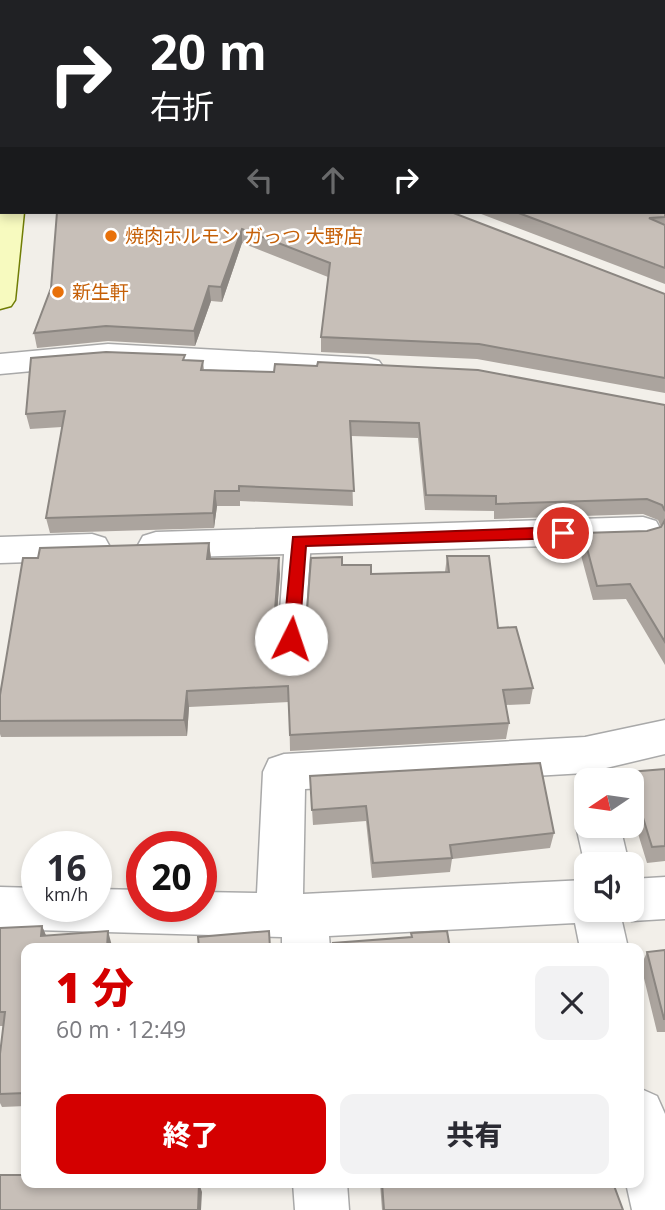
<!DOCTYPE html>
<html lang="ja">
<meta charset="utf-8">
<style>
body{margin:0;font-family:"Open Sans","Noto Sans JP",sans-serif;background:#f2f2f3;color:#2b2b33;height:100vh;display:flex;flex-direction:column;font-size:26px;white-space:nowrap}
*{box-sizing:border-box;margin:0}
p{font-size:23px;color:#7c7c81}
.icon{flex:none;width:38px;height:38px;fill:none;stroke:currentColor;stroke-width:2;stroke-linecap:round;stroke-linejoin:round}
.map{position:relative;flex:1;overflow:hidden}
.drawer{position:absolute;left:21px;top:943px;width:623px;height:245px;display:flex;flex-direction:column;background:#fff;border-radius:14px;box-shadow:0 4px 10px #0003}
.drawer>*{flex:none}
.hud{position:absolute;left:0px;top:0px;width:665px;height:214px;box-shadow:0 4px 10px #0003;background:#202124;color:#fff;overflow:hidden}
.needle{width:46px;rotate:257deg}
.tools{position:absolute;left:574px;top:768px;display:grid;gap:14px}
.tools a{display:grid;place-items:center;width:70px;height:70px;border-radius:14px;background:#fff;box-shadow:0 4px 10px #0003;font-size:35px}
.speed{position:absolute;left:21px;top:831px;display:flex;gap:14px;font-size:35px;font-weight:700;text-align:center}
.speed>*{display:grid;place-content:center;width:91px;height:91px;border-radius:50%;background:#fff;box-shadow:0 4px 10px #0003;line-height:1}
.speed small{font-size:18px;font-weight:400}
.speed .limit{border:10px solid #d22;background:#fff;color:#111}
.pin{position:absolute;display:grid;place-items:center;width:60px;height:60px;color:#fff;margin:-30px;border:4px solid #fff;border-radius:50%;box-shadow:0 2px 7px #0007}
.me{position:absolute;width:77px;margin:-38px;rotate:4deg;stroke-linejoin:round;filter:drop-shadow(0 0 5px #0008)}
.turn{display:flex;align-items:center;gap:24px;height:147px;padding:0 35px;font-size:32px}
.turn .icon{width:91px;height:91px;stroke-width:2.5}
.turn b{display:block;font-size:49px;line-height:60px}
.lanes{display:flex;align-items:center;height:66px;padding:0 35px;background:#0003;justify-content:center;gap:35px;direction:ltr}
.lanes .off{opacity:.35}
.round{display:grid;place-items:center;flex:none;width:74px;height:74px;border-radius:14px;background:#f2f2f3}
.overview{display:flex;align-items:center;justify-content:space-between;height:119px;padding:0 35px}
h1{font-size:42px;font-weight:800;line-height:52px;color:#d40000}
.button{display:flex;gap:14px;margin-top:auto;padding:14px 35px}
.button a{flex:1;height:80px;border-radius:14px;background:#d40000;color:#fff;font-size:28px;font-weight:800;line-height:80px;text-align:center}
.button a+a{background:#f2f2f3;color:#2b2b33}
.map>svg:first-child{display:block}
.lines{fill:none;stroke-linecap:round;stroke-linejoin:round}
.lane-casing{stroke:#a9a9a9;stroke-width:3}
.street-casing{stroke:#a9a9a9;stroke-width:3}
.secondary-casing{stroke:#707d05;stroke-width:3}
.lane{fill:#fff;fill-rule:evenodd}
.street{fill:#fff;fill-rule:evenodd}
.secondary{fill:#f7fabf;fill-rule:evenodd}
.wall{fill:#aba49e}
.shaded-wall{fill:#8b8681}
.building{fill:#c7bfb8;stroke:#8b8681;stroke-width:2}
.route{fill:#d40000;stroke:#8a0000;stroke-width:2}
.food-dot{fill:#e8710a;stroke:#fff;stroke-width:2.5}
.labels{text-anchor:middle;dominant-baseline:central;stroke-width:5;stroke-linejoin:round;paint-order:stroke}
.far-food-label{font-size:19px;fill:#c56008;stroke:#fff;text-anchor:start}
</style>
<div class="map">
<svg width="665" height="1210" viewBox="0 0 665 1210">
<rect width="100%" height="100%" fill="#f2efe9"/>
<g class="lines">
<g class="lane-casing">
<path id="lane" d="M54 0H104L53 2Z
M301 0H317L301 2Z
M0 25H2V35H0Z
M298 532 307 535 311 541 304 639 301 646 291 649 281 646 278 639 285 541 289 535Z"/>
</g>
<g class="street-casing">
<path id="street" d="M108 344 368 358 379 361 384 368 379 375 368 378 108 364 0 374V354Z
M643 517 656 521 661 530 656 539 643 543 156 558 143 554 138 545 143 536 156 532Z
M92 534 105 538 110 547 105 556 92 560 0 563V537Z
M665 720V754L585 773 305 789 303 894 586 880V910H632V879L665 877V919L632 921 621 917 628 948H580L575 923 329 936 330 948H282V937L0 929V887L37 888V906H96V889L142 890V906H201V892L257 893 263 772 269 759 284 754 585 737Z
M586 811V826H620L629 864H586V870L576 826 582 812Z
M639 1088 657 1096 665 1114V1210H632L626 1183H639Z
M293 1183H347L349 1210H295Z"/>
</g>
<g class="secondary-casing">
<path id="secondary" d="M23 0H45L22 2Z
M0 206 2 212H24L15 300 11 306 0 309Z"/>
</g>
<use href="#lane" class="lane"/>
<use href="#street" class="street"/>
<use href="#secondary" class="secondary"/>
</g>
<path class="wall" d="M663 41 665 42V104L663 105 664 178 665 179V284L476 212H663Z
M57 212H451L665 294V393L477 359 321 352V337L328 277 242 243 222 302 211 301 195 346 108 341 37 348 34 333 51 288Z
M186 360 203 361 204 370 665 405V665L626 599 593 600 579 548 583 533 647 531 661 527 658 520 643 514 494 519V511L425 510 418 438 351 436 353 506 240 501V506H217L214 528 50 533 46 518 62 427 30 429 26 414Z
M209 543 211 559 280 574 276 626 279 632 290 635 301 632 342 565 371 574 445 572 447 556 498 628 533 688 530 704 506 705 509 723 506 739 290 751 289 702 189 707 187 736 1 737 0 734V695L38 558Z
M665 769V861L647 863 632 814V780H626L629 772Z
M310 776 554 833 550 848 452 859 450 872 372 878 366 821 313 825Z
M42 926 46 936 112 946 26 948V1106L2 1107 0 1103V1054L3 1026H0V928Z
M665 950V1032H657L641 966 647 952Z
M380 1183H613L623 1210H382Z"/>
<path class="shaded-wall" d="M242 229V243L222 302 221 287Z
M209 286 211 301 195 346 194 331Z
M215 491 217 506 214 528 213 513Z
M209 543 211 559H207Z
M279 558 280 574 275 639 274 623Z
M187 691 189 707 187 736 184 720Z
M42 926 48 940 41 936Z
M108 931 112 946V948H107Z
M199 1183 202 1192 201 1210H198Z"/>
<path class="building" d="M64 0H296L295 2H64Z
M319 0H665V25H664L663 38V2H314Z
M663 41 665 42V92L663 93V110H665V160L663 161 664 178 665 179V217L649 218 665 225V268L516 212H663Z
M57 212H451L665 294V378L479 344 321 337 330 263 242 229 221 287 209 286 194 331 106 326 34 333 51 288Z
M106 352 185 355 183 360 203 361 201 370 274 372 275 364 317 366 318 362 478 370 665 405V511L662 505 647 499 496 504V496L426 495 419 423 350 421 354 491 239 486V491H215L213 513 46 518 65 411 26 414 31 358Z
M665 520V642L630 584 597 586 583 533 647 531 661 527Z
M209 543 207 559 279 558 274 623 279 632 290 635 301 632 306 624 311 558 342 557V565H371V574L449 572 447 556H489L498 628 516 627 533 688 503 690 509 723 290 735 288 686 187 691 184 720 0 721V695L23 558H38L40 548Z
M540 763 554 833 450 845 452 858 373 863 366 806 312 810 310 776Z
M665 769V846L652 847 629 772Z
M42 926 41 936 108 931 107 948 119 947V948H26V1093L0 1094V1054L5 1012H0V928Z
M269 931 270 948H199L198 937Z
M447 931 450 948H334L333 943 412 937 411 933Z
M665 950V1019H664L647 952Z
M0 1175H26V1183H199L198 1210H0Z
M382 1183H613L623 1210H384Z"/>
<path class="route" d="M563 527 571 533 563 538 306 546 299 639 291 645 283 639 293 537Z"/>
<g class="food-dot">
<circle cx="111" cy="236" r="7"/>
<circle cx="58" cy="292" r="7"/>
</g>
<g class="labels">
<g class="far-food-label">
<text x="125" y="236">焼肉ホルモン ガっつ 大野店</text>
<text x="72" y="292">新生軒</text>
</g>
</g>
</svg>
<div class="tools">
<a><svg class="needle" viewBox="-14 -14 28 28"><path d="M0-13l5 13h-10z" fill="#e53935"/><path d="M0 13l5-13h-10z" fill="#7c7c81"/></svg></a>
<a><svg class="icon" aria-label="sound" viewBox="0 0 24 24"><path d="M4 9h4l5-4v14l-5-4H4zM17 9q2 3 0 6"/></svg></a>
</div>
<div class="speed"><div>16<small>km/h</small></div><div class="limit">20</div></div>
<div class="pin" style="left:563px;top:533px;background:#d93025"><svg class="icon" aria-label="arrive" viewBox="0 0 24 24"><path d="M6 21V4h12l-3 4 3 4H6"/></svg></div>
<svg class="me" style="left:291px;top:639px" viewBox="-20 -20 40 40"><circle r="19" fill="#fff"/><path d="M0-13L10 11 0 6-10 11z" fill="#d40000"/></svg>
<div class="hud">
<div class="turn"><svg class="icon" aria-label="right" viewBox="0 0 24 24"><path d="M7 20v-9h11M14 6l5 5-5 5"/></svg><div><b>20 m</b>右折</div></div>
<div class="lanes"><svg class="icon off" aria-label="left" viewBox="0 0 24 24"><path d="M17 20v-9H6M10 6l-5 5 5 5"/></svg><svg class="icon off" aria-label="ahead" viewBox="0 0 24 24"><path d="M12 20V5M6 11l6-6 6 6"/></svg><svg class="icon" aria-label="right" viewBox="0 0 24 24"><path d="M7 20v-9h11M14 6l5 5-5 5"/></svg></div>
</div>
<section class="drawer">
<div class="overview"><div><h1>1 分</h1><p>60 m · 12:49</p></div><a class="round"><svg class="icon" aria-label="close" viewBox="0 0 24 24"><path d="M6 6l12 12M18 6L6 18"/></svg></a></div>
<div class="button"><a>終了</a><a>共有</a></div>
</section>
</div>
